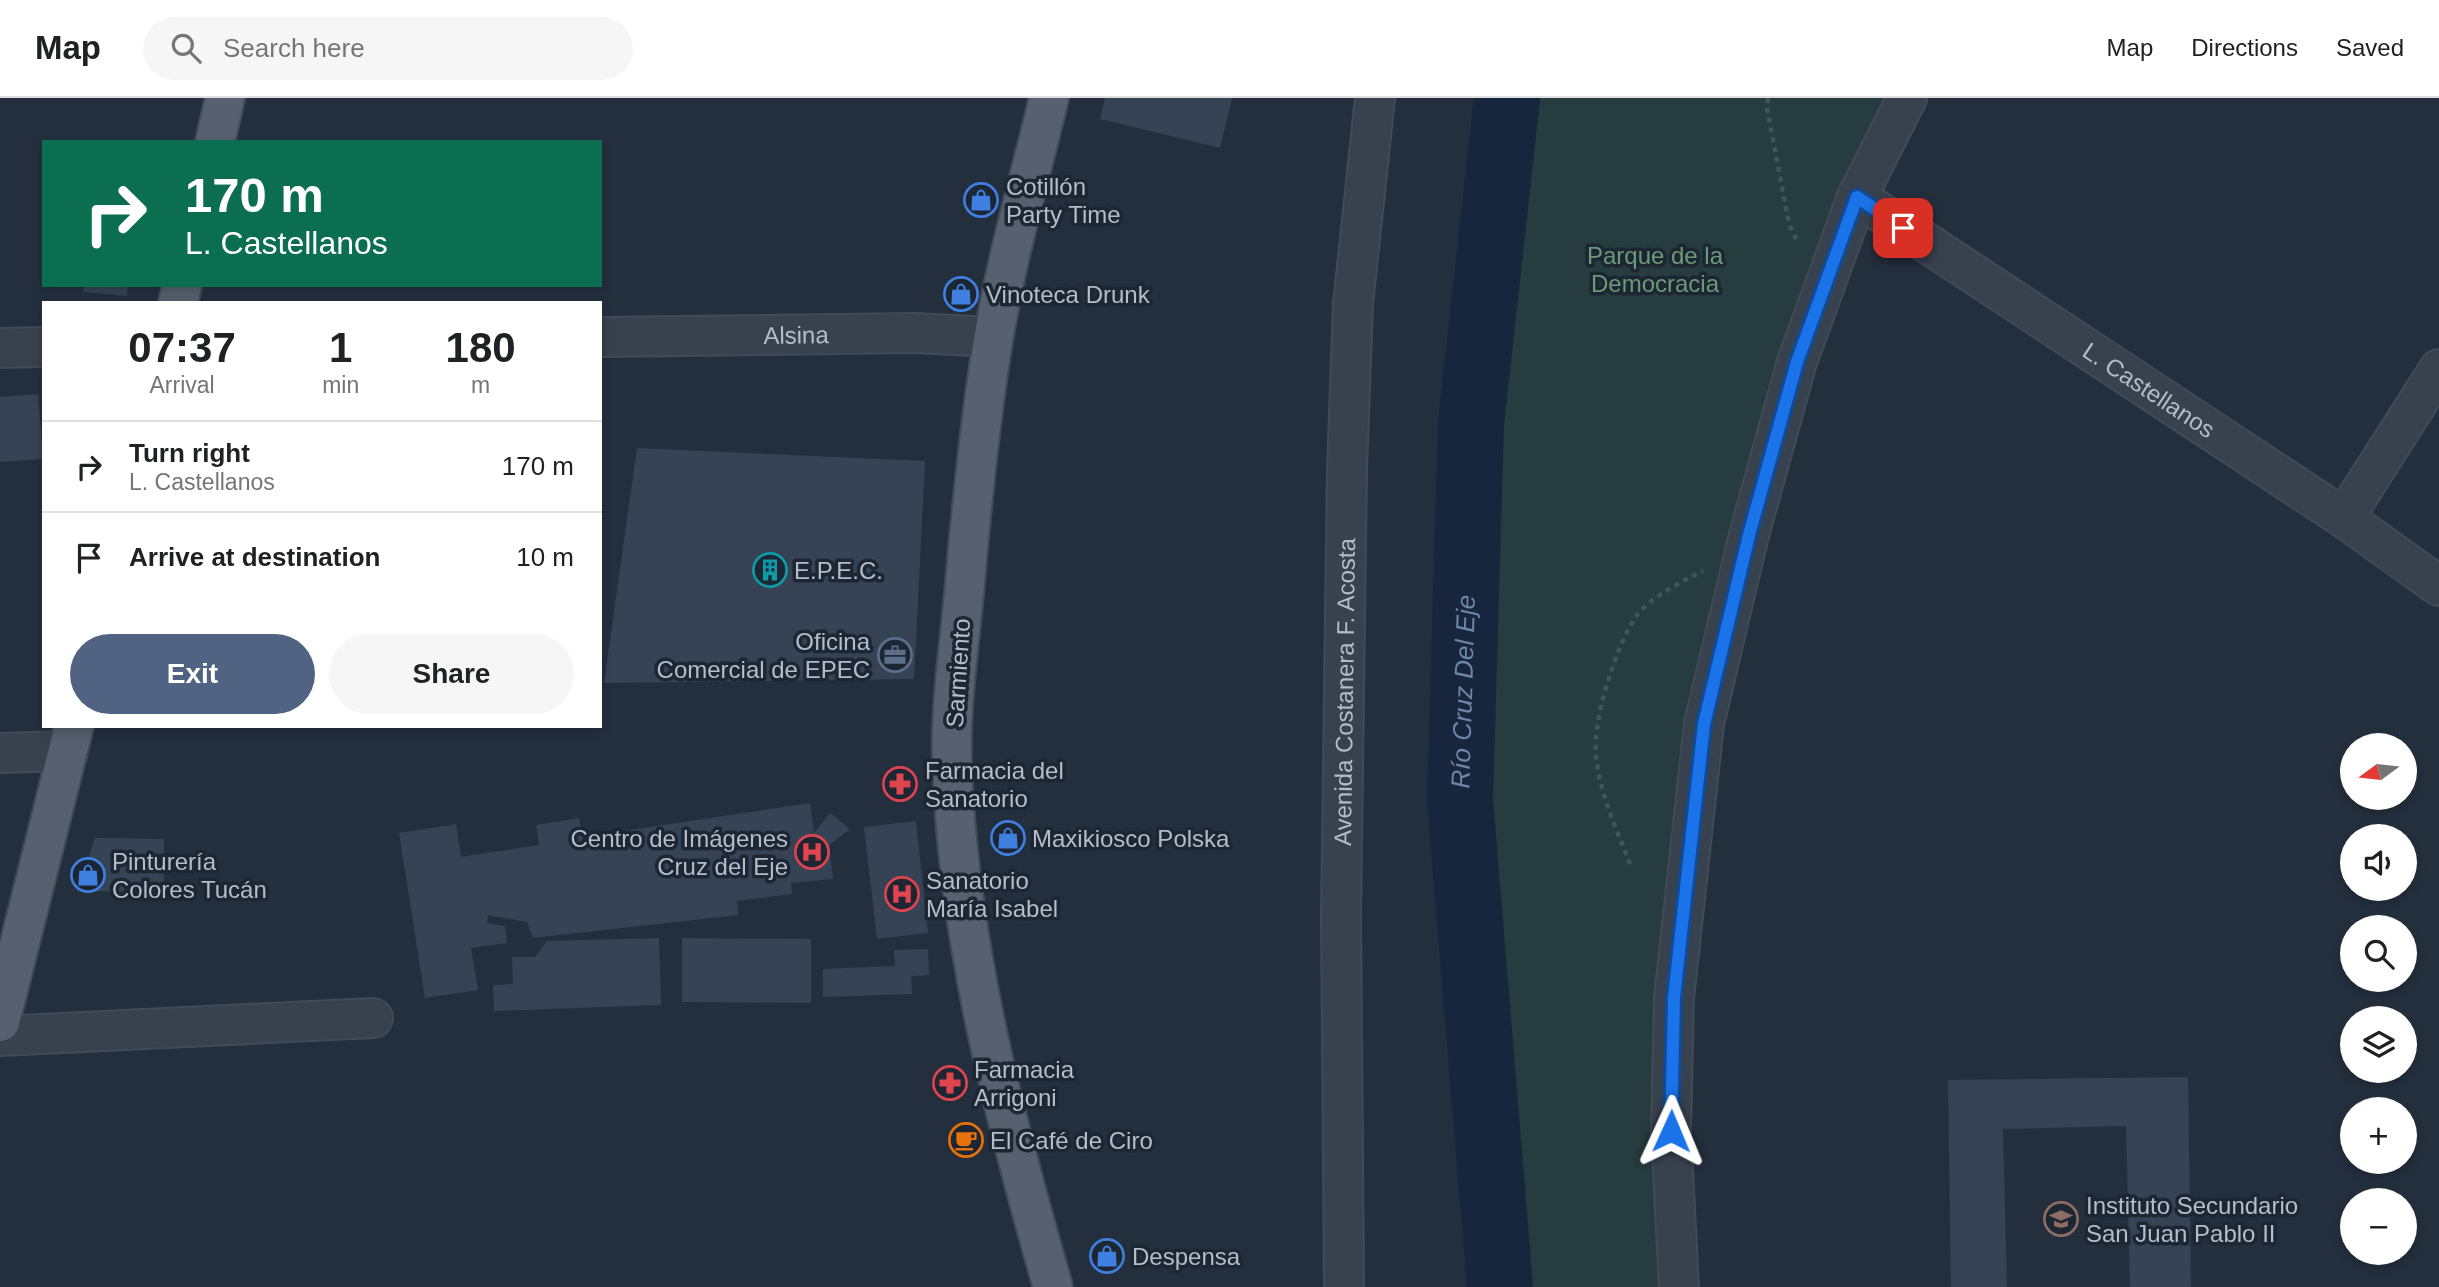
<!DOCTYPE html>
<meta charset="utf-8">
<style>
body{margin:0;font-family:Helvetica,sans-serif;background:#f6f6f6;color:#202124;height:100vh;display:flex;flex-direction:column;font-size:26px;white-space:nowrap}
*{box-sizing:border-box;margin:0}
p{font-size:23px;color:#757577}
.icon{flex:none;width:38px;height:38px;fill:none;stroke:currentColor;stroke-width:2;stroke-linecap:round;stroke-linejoin:round}
.map{position:relative;flex:1;overflow:hidden}
.drawer{position:absolute;left:42px;top:203px;width:560px;height:427px;display:flex;flex-direction:column;background:#fff;border-radius:0px;box-shadow:0 4px 10px #0003}
.drawer>*{flex:none}
.banner{position:absolute;left:42px;top:42px;width:560px;height:147px;border-radius:0px;box-shadow:0 4px 10px #0003;background:#0b6e4f;color:#fff;overflow:hidden}
.needle{width:46px;rotate:255deg}
.fabs{position:absolute;left:2340px;top:635px;display:grid;gap:14px}
.fabs a{display:grid;place-items:center;width:77px;height:77px;border-radius:50%;background:#fff;box-shadow:0 4px 10px #0003;font-size:35px}
.pin{position:absolute;display:grid;place-items:center;width:60px;height:60px;color:#fff;margin:-30px;border-radius:14px;box-shadow:0 4px 10px #0006}
.me{position:absolute;width:77px;margin:-38px;rotate:1deg;stroke-linejoin:round;filter:drop-shadow(0 0 5px #0008)}
.turn{display:flex;align-items:center;gap:24px;height:147px;padding:0 28px;font-size:32px}
.turn .icon{width:91px;height:91px;stroke-width:2.5}
.turn b{display:block;font-size:49px;line-height:60px}
.eta{display:flex;justify-content:space-evenly;align-items:center;height:119px;text-align:center}
.eta b{font-size:42px;font-weight:700;line-height:49px}
.button{display:flex;gap:14px;margin-top:auto;padding:14px 28px}
.button a{flex:1;height:80px;border-radius:42px;background:#506383;color:#fff;font-size:28px;font-weight:700;line-height:80px;text-align:center}
.button a+a{background:#f6f6f6;color:#202124}
ul{padding:0;list-style:none}
li{display:flex;align-items:center;gap:21px;height:91px;padding:0 28px;border-top:2px solid #e0e0e0}
li div{flex:1}
li b{display:block;font-size:26px}
li em{font-style:normal}
header{display:flex;align-items:center;gap:42px;box-sizing:border-box;height:98px;padding:0 35px;background:#fff;border-bottom:2px solid #e0e0e0}
header strong{font-size:33px}
nav{display:flex;gap:38px;margin-inline-start:auto;font-size:24px}
.search{width:490px;height:63px;background:#f6f6f6;display:flex;align-items:center;gap:18px;box-sizing:border-box;padding:0 24px;border-radius:38px;color:#757577;font-size:26px}
.map>svg:first-child{display:block}
.green{fill:#263c3f}
.lines{fill:none;stroke-linecap:round;stroke-linejoin:round}
.river{stroke:#17263c;stroke-width:66}
.building{fill:#364354}
.minor-casing{stroke:#414a57;stroke-width:42}
.major-casing{stroke:#414a57;stroke-width:42}
.path{stroke:#3f5557;stroke-width:4.5;stroke-dasharray:5 5;stroke-linecap:butt}
.minor{stroke:#38414e;stroke-width:38}
.major{stroke:#56606e;stroke-width:38}
.route-casing{stroke:#114b97;stroke-width:18}
.route{stroke:#1a73e8;stroke-width:12}
.labels{text-anchor:middle;dominant-baseline:central;stroke-width:7;stroke-linejoin:round;paint-order:stroke}
.poi-label{font-size:24px;fill:#b4bcc9;stroke:#1d2633;text-anchor:start}
.park-label{font-size:24px;fill:#6b9a76;stroke:#1d2633}
.street-label{font-size:24px;fill:#b4bcc9;stroke:#1d2633}
.water-label{font-size:26px;font-style:italic;fill:#6d86a8;stroke:#1d2633}
</style>
<header>
<strong>Map</strong>
<div class="search"><svg class="icon" aria-label="search" viewBox="0 0 24 24"><circle cx="10" cy="10" r="6"/><path d="M15 15l6 6"/></svg>Search here</div>
<nav><a>Map</a><a>Directions</a><a>Saved</a></nav>
</header>
<div class="map">
<svg width="2439" height="1189" viewBox="0 0 2439 1189">
<rect width="100%" height="100%" fill="#242f3e"/>
<path class="green" d="M1507 0H1907L1857 99 1704 626 1679 1189H1500L1460 702 1471 325Z"/>
<g class="lines">
<path class="river" id="s1" d="M1500 1189 1460 702 1471 325 1507 0"/>
</g>
<path class="building" d="M1105 0H1232L1220 50 1100 21Z
M84 187H128L127 198 83 194Z
M38 296 43 361 0 364V299Z
M637 350 925 363 914 581 604 585Z
M810 705 814 735 830 715 850 731 829 747 833 781 791 785 792 796 737 803 738 817 533 840 527 824 488 817 487 825 505 828 507 845 471 850 478 892 425 900 399 735 456 726 461 759 539 747 536 727 579 720 583 739Z
M916 723 928 835 877 841 864 729Z
M95 740 164 741V794L77 793Z
M659 840 661 907 494 913 493 887 513 886 512 859H535L547 843Z
M682 840 811 841V905L682 904Z
M928 851 929 877 911 878 912 896 823 899V871L895 868 894 852Z
M2188 979 2191 1189H2130L2126 1028 2003 1031 2007 1189H1951L1948 982Z"/>
<g class="lines">
<g class="minor-casing">
<g id="minor">
<path id="s2" d="M1857 99 2344 420 2439 488"/>
<path id="s3" d="M600 239 914 235 993 239"/>
<path d="M0 250 44 249"/>
<path d="M2344 420 2439 271"/>
<path d="M0 655 68 653"/>
<path d="M0 938 373 920"/>
<path id="s4" d="M1344 1189 1341 818 1347 371 1353 206 1375 0"/>
<path d="M1679 1189 1671 1033 1674 900 1704 626 1749 437 1797 264 1857 99 1907 0"/>
</g>
</g>
<g class="major-casing">
<path id="major" d="M1049 0C1030 80 1006 161 993 243 980 323 972 403 965 484 960 544 950 605 952 665 958 845 1004 1018 1053 1189
M215 44 225 0
M178 205 182 187
M0 924 74 628"/>
</g>
<path class="path" d="M1768 0 1767 10 1789 126 1798 145
M1630 766C1617 732 1600 696 1596 659 1592 623 1616 547 1637 517 1650 500 1683 482 1703 473"/>
<use href="#minor" class="minor"/>
<use href="#major" class="major"/>
</g>
<g class="lines">
<g class="route-casing">
<path id="route" d="M1671 1033 1674 900 1704 626 1749 437 1797 264 1857 99 1903 130"/>
</g>
<use href="#route" class="route"/>
</g>
<defs>
<g id="shop-ring" transform="scale(1.75)"><circle r="9.5" fill="#1d2633" stroke="#3f7fe0" stroke-width="1.5"/><path d="M-5-2.5h2.3a2.7 3.5 0 0 1 5.4 0H5L5.5 6h-11ZM-1.5-2.5h3a1.5 2.3 0 0 0-3 0Z" fill="#3f7fe0"/></g>
<g id="building-ring" transform="scale(1.75)"><circle r="9.5" fill="#1d2633" stroke="#0f9aa8" stroke-width="1.5"/><path d="M-4-6H4V6H1V3H-1V6H-4ZM-2.5-4.3h1.7v1.8h-1.7ZM.8-4.3h1.7v1.8H.8ZM-2.5-1h1.7V.8h-1.7ZM.8-1h1.7V.8H.8Z" fill="#0f9aa8"/></g>
<g id="office-ring" transform="scale(1.75)"><circle r="9.5" fill="#1d2633" stroke="#5c6f8a" stroke-width="1.5"/><path d="M-6-3h4V-5.5h4V-3h4V5H-6ZM-1-4.5V-3h2v-1.5ZM-6 0V1H6V0Z" fill="#5c6f8a"/></g>
<g id="pharmacy-ring" transform="scale(1.75)"><circle r="9.5" fill="#1d2633" stroke="#e0444e" stroke-width="1.5"/><path d="M-2-6h4v4h4v4h-4v4h-4v-4h-4v-4h4Z" fill="#e0444e"/></g>
<g id="hospital-ring" transform="scale(1.75)"><circle r="9.5" fill="#1d2633" stroke="#e0444e" stroke-width="1.5"/><path d="M-5-5h3v3.5h4V-5h3V5h-3V1.5h-4V5h-3Z" fill="#e0444e"/></g>
<g id="cafe-ring" transform="scale(1.75)"><circle r="9.5" fill="#1d2633" stroke="#e8710a" stroke-width="1.5"/><path d="M-5.5-4.5H6V0H3Q3 3.5 0 3.5H-2.5Q-5.5 3.5-5.5 0ZM3-3.2v2h1.7v-2ZM-6 4.5H4V6H-6Z" fill="#e8710a"/></g>
<g id="school-ring" transform="scale(1.75)"><circle r="9.5" fill="#1d2633" stroke="#8d6e63" stroke-width="1.5"/><path d="M0-5L7-2L0 1L-7-2ZM-4 1L0 2.5L4 1V4Q0 6-4 4Z" fill="#8d6e63"/></g>
</defs>
<g fill-rule="evenodd">
<use href="#shop-ring" x="981" y="102"/>
<use href="#shop-ring" x="961" y="196"/>
<use href="#building-ring" x="770" y="472"/>
<use href="#office-ring" x="895" y="557"/>
<use href="#pharmacy-ring" x="900" y="686"/>
<use href="#shop-ring" x="1008" y="740"/>
<use href="#hospital-ring" x="812" y="754"/>
<use href="#shop-ring" x="88" y="777"/>
<use href="#hospital-ring" x="902" y="796"/>
<use href="#pharmacy-ring" x="950" y="985"/>
<use href="#cafe-ring" x="966" y="1042"/>
<use href="#school-ring" x="2061" y="1121"/>
<use href="#shop-ring" x="1107" y="1158"/>
</g>
<g class="labels">
<g class="poi-label">
<text x="1006" y="88">Cotillón<tspan x="1006" dy="28">Party Time</tspan></text>
<text x="986" y="196">Vinoteca Drunk</text>
<text x="794" y="472">E.P.E.C.</text>
<text x="870" y="543" text-anchor="end">Oficina<tspan x="870" dy="28">Comercial de EPEC</tspan></text>
<text x="925" y="672">Farmacia del<tspan x="925" dy="28">Sanatorio</tspan></text>
<text x="788" y="740" text-anchor="end">Centro de Imágenes<tspan x="788" dy="28">Cruz del Eje</tspan></text>
<text x="1032" y="740">Maxikiosco Polska</text>
<text x="112" y="763">Pinturería<tspan x="112" dy="28">Colores Tucán</tspan></text>
<text x="926" y="782">Sanatorio<tspan x="926" dy="28">María Isabel</tspan></text>
<text x="974" y="971">Farmacia<tspan x="974" dy="28">Arrigoni</tspan></text>
<text x="990" y="1042">El Café de Ciro</text>
<text x="2086" y="1107">Instituto Secundario<tspan x="2086" dy="28">San Juan Pablo II</tspan></text>
<text x="1132" y="1158">Despensa</text>
</g>
<g class="park-label">
<text x="1655" y="157">Parque de la<tspan x="1655" dy="28">Democracia</tspan></text>
</g>
<g class="street-label">
<text stroke="none"><textPath href="#s3" startOffset="196">Alsina</textPath></text>
<text stroke="none"><textPath href="#s2" startOffset="350">L. Castellanos</textPath></text>
<text transform="translate(958 575) rotate(-86)">Sarmiento</text>
<text stroke="none"><textPath href="#s4" startOffset="595">Avenida Costanera F. Acosta</textPath></text>
</g>
<g class="water-label">
<text stroke="none"><textPath href="#s1" startOffset="597">Río Cruz Del Eje</textPath></text>
</g>
</g>
</svg>
<div class="fabs">
<a><svg class="needle" viewBox="-14 -14 28 28"><path d="M0-13l5 13h-10z" fill="#e53935"/><path d="M0 13l5-13h-10z" fill="#757577"/></svg></a>
<a><svg class="icon" aria-label="sound" viewBox="0 0 24 24"><path d="M4 9h4l5-4v14l-5-4H4zM17 9q2 3 0 6"/></svg></a>
<a><svg class="icon" aria-label="search" viewBox="0 0 24 24"><circle cx="10" cy="10" r="6"/><path d="M15 15l6 6"/></svg></a>
<a><svg class="icon" aria-label="layers" viewBox="0 0 24 24"><path d="M12 4l9 5-9 5-9-5zM3 14l9 5 9-5"/></svg></a>
<a>+</a>
<a>−</a>
</div>
<div class="pin" style="left:1903px;top:130px;background:#d93025"><svg class="icon" aria-label="arrive" viewBox="0 0 24 24"><path d="M6 21V4h12l-3 4 3 4H6"/></svg></div>
<svg class="me" style="left:1671px;top:1033px" viewBox="-20 -20 40 40"><path d="M0-17L14 15 0 8-14 15z" fill="#1a73e8" stroke="#fff" stroke-width="4"/></svg>
<div class="banner">
<div class="turn"><svg class="icon" aria-label="right" viewBox="0 0 24 24"><path d="M7 20v-9h11M14 6l5 5-5 5"/></svg><div><b>170 m</b>L. Castellanos</div></div>
</div>
<section class="drawer">
<div class="eta">
<div><b>07:37</b><p>Arrival</p></div>
<div><b>1</b><p>min</p></div>
<div><b>180</b><p>m</p></div>
</div>
<ul>
<li><svg class="icon" aria-label="right" viewBox="0 0 24 24"><path d="M7 20v-9h11M14 6l5 5-5 5"/></svg><div><b>Turn right</b><p>L. Castellanos</p></div><em>170 m</em></li>
<li><svg class="icon" aria-label="arrive" viewBox="0 0 24 24"><path d="M6 21V4h12l-3 4 3 4H6"/></svg><div><b>Arrive at destination</b></div><em>10 m</em></li>
</ul>
<div class="button"><a>Exit</a><a>Share</a></div>
</section>
</div>
